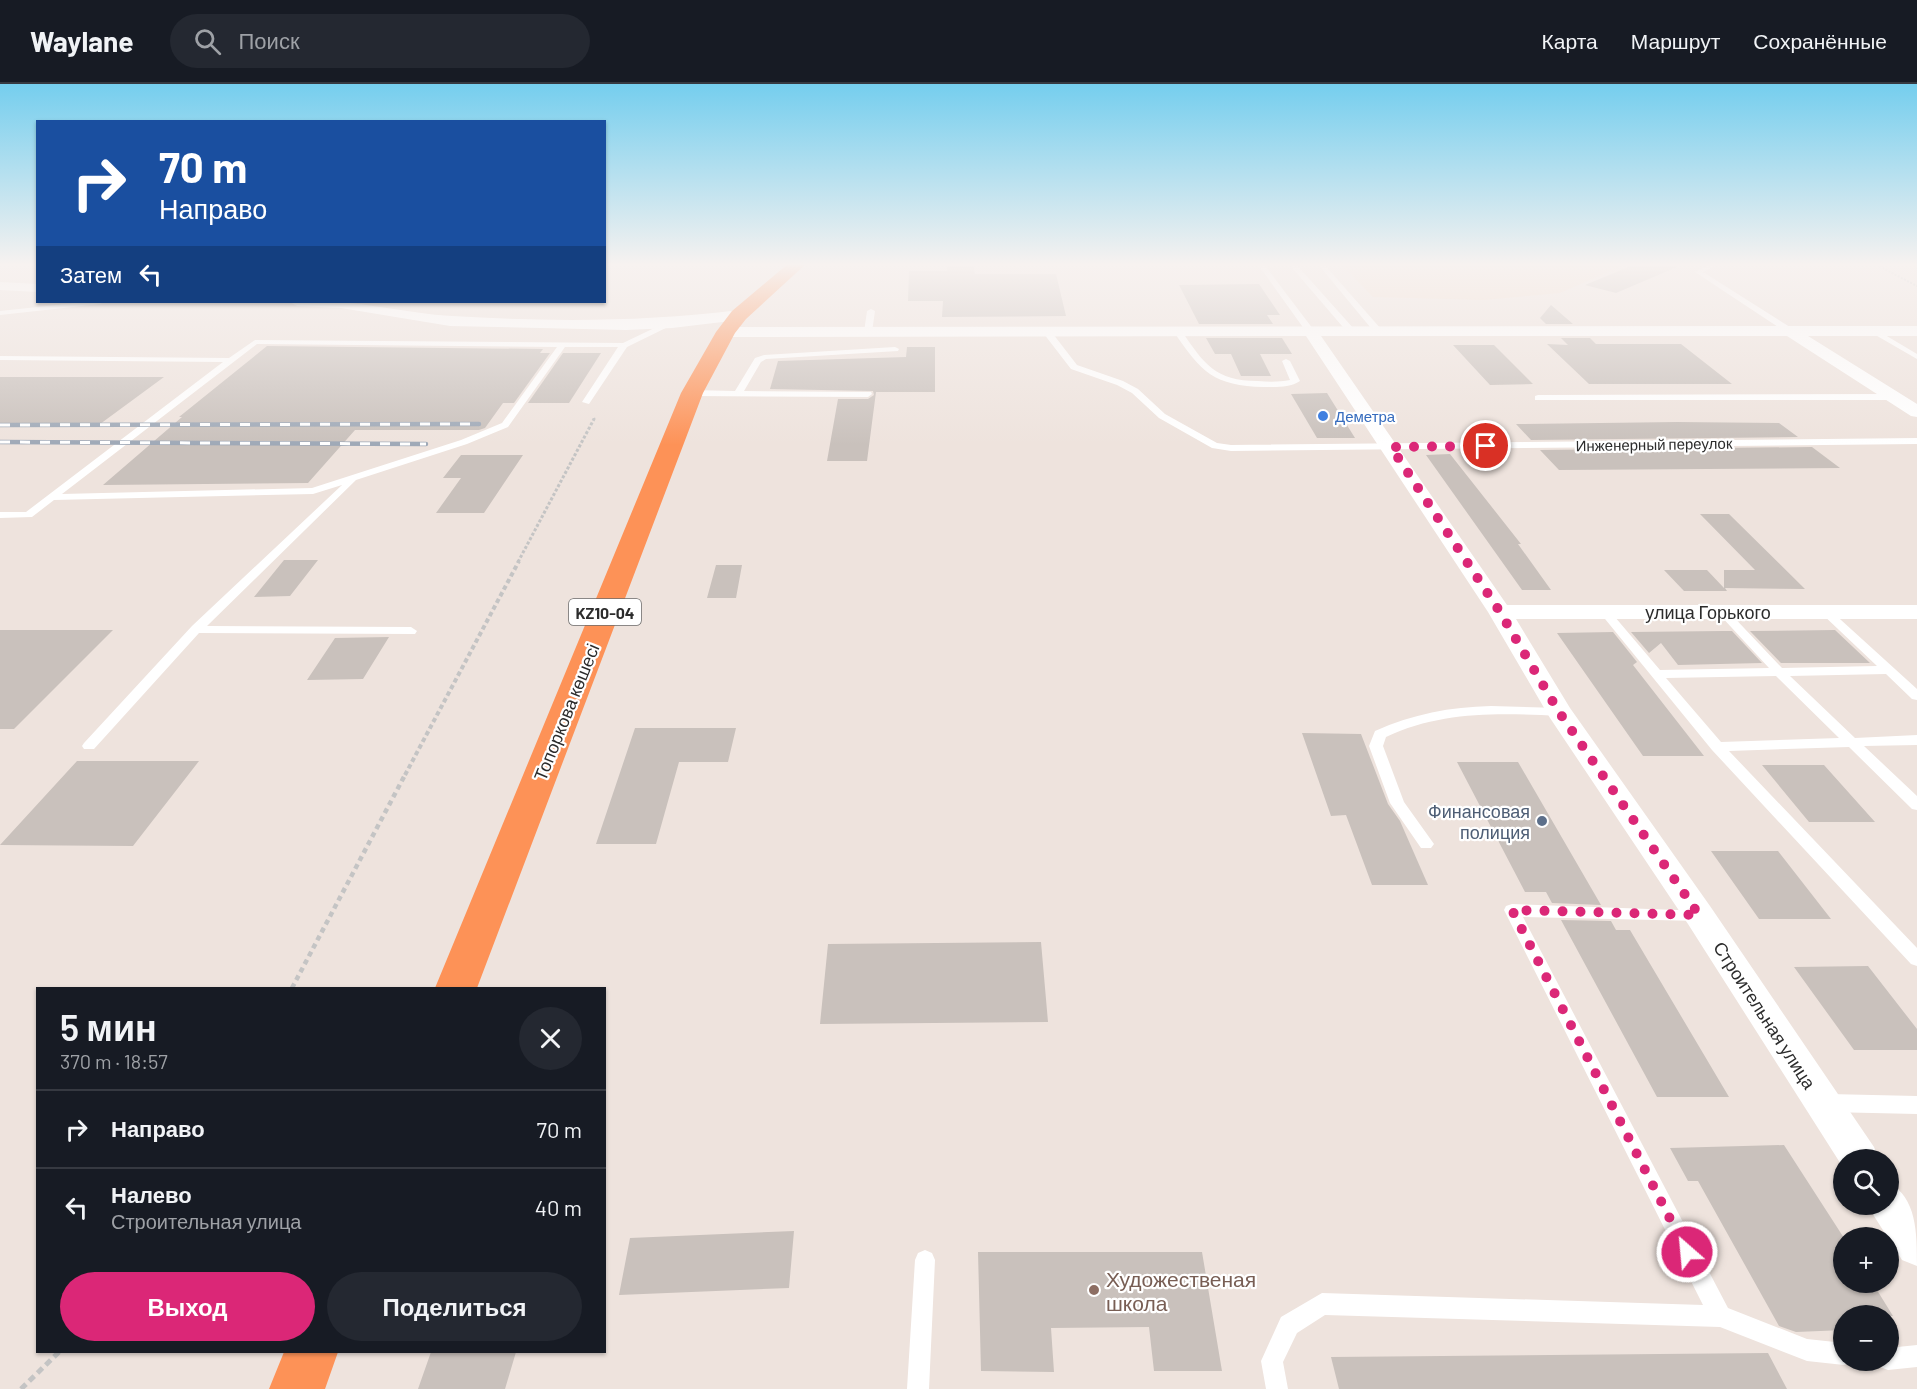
<!DOCTYPE html>
<html lang="ru">
<meta charset="utf-8">
<style>
body{margin:0;font-family:Barlow,sans-serif;background:#242831;color:#f1f3f6;height:100vh;display:flex;flex-direction:column;font-size:22px;white-space:nowrap}
*{box-sizing:border-box;margin:0}
p{font-size:20px;color:#9ea1a6}
.icon{flex:none;width:33px;height:33px;fill:none;stroke:currentColor;stroke-width:2;stroke-linecap:round;stroke-linejoin:round}
.map{position:relative;flex:1;overflow:hidden}
.drawer{position:absolute;left:36px;top:903px;width:570px;height:366px;display:flex;flex-direction:column;background:#171b24;border-radius:0px;box-shadow:0 2px 4px #0004}
.drawer>*{flex:none}
.top-card{position:absolute;left:36px;top:36px;width:570px;height:183px;border-radius:0px;box-shadow:0 2px 4px #0004;background:#1a4fa0;color:#fff;overflow:hidden}
.controls{position:absolute;left:1833px;top:1065px;display:grid;gap:12px}
.controls a{display:grid;place-items:center;width:66px;height:66px;border-radius:50%;background:#171b24;box-shadow:0 2px 4px #0004;font-size:30px}
.pin{position:absolute;display:grid;place-items:center;width:51px;height:51px;color:#fff;margin:-26px;border:3px solid #fff;border-radius:50%;box-shadow:0 2px 6px #0007}
.me{position:absolute;width:66px;margin:-33px;rotate:333deg;stroke-linejoin:round;filter:drop-shadow(0 0 4px #0008)}
.turn{display:flex;align-items:center;gap:21px;height:126px;padding:0 24px;font-size:27px}
.turn .icon{width:78px;height:78px;stroke-width:2.5}
.turn b{display:block;font-size:42px;line-height:51px}
.then{display:flex;align-items:center;height:57px;padding:0 24px;background:#0003;gap:12px;font-size:22px}
.round{display:grid;place-items:center;flex:none;width:63px;height:63px;border-radius:32px;background:#242831}
.overview{display:flex;align-items:center;justify-content:space-between;height:102px;padding:0 24px}
h1{font-size:36px;font-weight:600;line-height:45px}
.action{display:flex;gap:12px;margin-top:auto;padding:12px 24px}
.action a{flex:1;height:69px;border-radius:36px;background:#db2777;color:#fff;font-size:24px;font-weight:600;line-height:69px;text-align:center}
.action a+a{background:#242831;color:#f1f3f6}
ul{padding:0;list-style:none}
li{display:flex;align-items:center;gap:18px;height:78px;padding:0 24px;border-top:2px solid #363941}
li div{flex:1}
li b{display:block;font-size:22px}
li em{font-style:normal}
header{display:flex;align-items:center;gap:36px;box-sizing:border-box;height:84px;padding:0 30px;background:#171b24;border-bottom:2px solid #363941}
header strong{font-size:28px}
nav{display:flex;gap:33px;margin-inline-start:auto;font-size:21px}
.search{width:420px;height:54px;background:#242831;display:flex;align-items:center;gap:15px;box-sizing:border-box;padding:0 21px;border-radius:33px;color:#9ea1a6;font-size:22px}
.map>svg:first-child{display:block}
.education{fill:#f1dccc}
.building{fill:#c9c1bc}
.lines{fill:none;stroke-linecap:round;stroke-linejoin:round}
.path-far4{stroke:#c4c4c4;stroke-width:2;stroke-dasharray:2 1.5;stroke-linecap:butt}
.path-far3{stroke:#c4c4c4;stroke-width:3;stroke-dasharray:3 2;stroke-linecap:butt}
.path-far2{stroke:#c4c4c4;stroke-width:4;stroke-dasharray:4.5 3;stroke-linecap:butt}
.path-far1{stroke:#c4c4c4;stroke-width:4.5;stroke-dasharray:5 4;stroke-linecap:butt}
.path{stroke:#c4c4c4;stroke-width:5;stroke-dasharray:7 4.5;stroke-linecap:butt}
.service{fill:#fff;fill-rule:evenodd}
.minor{fill:#fff;fill-rule:evenodd}
.trunk{fill:#fd9257;fill-rule:evenodd}
.rail-casing{stroke:#9fa9b7;stroke-width:4.5}
.rail{stroke:#fff;stroke-width:3;stroke-dasharray:10;stroke-linecap:butt}
.route{stroke:#db2777;stroke-width:10;stroke-dasharray:0 18}
.shop-dot{fill:#3f7fe0;stroke:#fff;stroke-width:2}
.service-dot{fill:#5c6f8a;stroke:#fff;stroke-width:2}
.education-dot{fill:#8d6e63;stroke:#fff;stroke-width:2}
.labels{text-anchor:middle;dominant-baseline:central;stroke-width:4.5;stroke-linejoin:round;paint-order:stroke}
.far-shop-label{font-size:15px;fill:#366cbe;stroke:#fff;text-anchor:start}
.far-street-label{font-size:15px;fill:#2c2c2c;stroke:#fff}
.shield{fill:#fff;stroke:#6b6b6b;stroke-width:1.5}
.shield-label{font-size:16px;font-weight:bold;fill:#2c2c2c}
.street-label{font-size:18px;fill:#2c2c2c;stroke:#fff}
.service-label{font-size:18px;fill:#4e5e75;stroke:#fff;text-anchor:end}
.near-education-label{font-size:21px;fill:#785e54;stroke:#fff;text-anchor:start}
</style>
<header>
<strong>Waylane</strong>
<div class="search"><svg class="icon" aria-label="search" viewBox="0 0 24 24"><circle cx="10" cy="10" r="6"/><path d="M15 15l6 6"/></svg>Поиск</div>
<nav><a>Карта</a><a>Маршрут</a><a>Сохранённые</a></nav>
</header>
<div class="map">
<svg width="1917" height="1305" viewBox="0 0 1917 1305">
<rect width="100%" height="100%" fill="#eee3dd"/>
<path class="education" d="M1340 179H1629L1560 209 1484 216 1373 213Z"/>
<path class="building" d="M947 179H973L975 190H1056L1066 232 942 233 943 217H908L909 187H947Z
M1638 179H1675L1677 183 1616 209 1585 201Z
M1259 200 1280 231H1267L1273 240H1199L1179 201Z
M1551 221 1573 240H1546L1540 234Z
M1206 254H1282L1292 270H1260L1271 292H1241L1231 270H1215Z
M1561 254H1590L1596 260H1681L1732 300H1589L1547 260 1568 261Z
M1453 261H1494L1533 300 1490 301Z
M267 262 543 265 540 269H550L514 319H503L485 344 479 346H355L308 399 103 401 182 333H179Z
M907 263H935V308H876L867 377H827L838 315H868L874 311 873 307 770 305 778 277 906 273Z
M563 269H601L569 319H528Z
M0 293H164L96 343H0Z
M1327 309 1355 354H1317L1291 310Z
M1677 338 1779 339 1798 353 1531 356 1516 340Z
M1812 363 1840 384 1559 386 1540 366Z
M1450 370 1521 460H1518L1551 506H1522L1426 371Z
M461 371H523L484 429H436L461 394H443Z
M1700 430H1729L1805 505 1725 504 1727 507H1684L1664 486H1707L1724 504V486H1755Z
M284 476H318L290 512 254 513Z
M716 481H742L736 514H707Z
M0 546H113L14 645H0Z
M1835 546 1870 579H1781L1750 547Z
M1723 547H1732L1762 579 1678 581 1661 559 1649 569 1631 548Z
M1613 548 1637 578 1633 581 1704 672H1643L1557 549Z
M389 553 363 595 307 596 335 554Z
M635 644H736L728 678H679L656 760H596Z
M1302 649 1361 650 1388 720 1400 737 1428 801H1372L1346 731 1331 732Z
M77 677H199L133 762 0 761Z
M1457 678H1518L1601 821 1552 819 1546 808H1525Z
M1762 681H1824L1875 738H1809Z
M1711 767H1778L1831 835H1759Z
M1561 836 1611 837 1616 846H1630L1729 1013H1657Z
M1041 858 1048 938 820 940 828 860Z
M1868 882 1917 945V966H1854L1794 883Z
M1784 1061 1844 1154V1198H1872L1893 1232H1844V1246L1796 1248 1779 1242 1698 1097H1688L1670 1064Z
M794 1147 789 1204 619 1211 630 1154Z
M978 1168H1202L1222 1287H1154L1149 1243 1051 1244 1054 1288 981 1287Z
M431 1268H516L505 1305H418Z
M1768 1269 1787 1305H1339L1331 1273Z"/>
<g class="lines">
<path class="path-far4" d="M1873 179 1917 202"/>
<path class="path-far3" d="M518 478 594 335 593 332"/>
<path class="path-far2" d="M405 691 519 477"/>
<path class="path-far1" d="M292 904 406 689"/>
<path class="path" d="M21 1305 59 1268"/>
<path class="service" d="M983 179H989V181L984 182Z
M1257 179H1263L1313 245V249H1307Z
M1288 179H1295L1354 245V249H1348Z
M1317 179H1323L1381 245V249H1375Z
M1713 179H1721L1703 188 1793 245V249H1787L1695 188Z
M84 218H104L100 220 0 231V227Z
M871 225 875 227 872 248 868 250 864 248 867 227Z
M669 237 676 239 627 263 589 320 582 318 618 263H565L508 343 467 360 356 396 207 542 411 543 417 547 415 550 199 549 94 665H84L82 662 84 659 192 542 342 401 313 410 54 416 32 433 0 434V428H26L223 278 0 276V272L229 274 255 256 623 259ZM257 260 557 263 502 339 461 356 312 404 62 410Z
M1875 245 1917 270V275L1872 249 1871 247Z
M1044 246H1050L1077 281 1123 297 1138 305 1165 330 1217 359 1231 361 1917 354V360L1231 367 1212 364 1159 334 1132 309 1117 301 1071 285 1044 250Z
M1175 246H1181C1204 280 1215 297 1258 297 1269 298 1280 298 1290 296L1282 277 1286 275 1290 277 1300 297C1290 304 1276 303 1264 303 1214 302 1201 288 1174 248Z
M895 263 899 265 898 267 766 275 761 278 744 307 871 308 872 310 868 313 692 312 688 309 692 306 735 307 755 274 764 271Z
M1538 311 1894 310 1898 313 1894 316H1535V312Z
M1605 524 1609 526 1660 586 1769 584 1719 530 1717 528 1719 526H1727L1782 584 1877 582 1820 528 1822 526H1830L1917 605V616L1912 615 1886 590 1790 592 1855 654 1917 651V661L1864 662 1917 712V726L1912 725 1849 663 1729 667 1917 864V882L1911 880 1712 666 1601 530 1599 528 1601 526ZM1776 592 1839 654 1721 658 1666 594Z
M1491 622 1559 624 1566 628 1559 632C1499 629 1441 627 1386 653L1383 662 1404 718 1434 760 1431 764H1421L1390 719 1369 662 1375 647C1413 630 1450 623 1491 622Z
M1512 820 1705 827 1707 831 1705 835 1699 837 1523 833 1728 1224 1807 1255 1844 1259V1276L1852 1278 1844 1281 1807 1277 1720 1243 1325 1231 1297 1249 1283 1278 1288 1305H1266L1261 1277 1281 1233 1322 1209 1703 1221 1504 826 1506 822Z
M1828 1010 1917 1012V1030L1828 1028 1821 1025 1819 1019 1821 1013Z
M925 1166 932 1169 935 1176 929 1305H907L915 1176 918 1169Z
M1917 1261V1283L1888 1286 1880 1283 1877 1276H1888V1264Z"/>
<path class="minor" d="M0 198 38 200V208L0 206Z
M290 218C345 212 398 229 452 232 548 238 644 238 739 226L747 231 739 236 672 244 626 246 450 242 341 224 297 222Z
M1917 242V252H1808L1917 320V333L1911 332 1787 252H1321L1507 521H1917V535H1516L1570 624 1710 822 1874 1063 1879 1076H1844V1085L1688 840 1550 634 1488 528 1306 252 726 253 718 248 726 243Z
M1888 1098C1917 1114 1917 1148 1917 1182L1902 1176 1874 1132 1869 1120H1888Z"/>
<path class="trunk" d="M789 179H807L746 235 735 249 703 309 477 904H435L681 309 716 248 732 227Z
M284 1268H338L325 1305H269Z"/>
<g class="rail-casing">
<path id="rail" d="M0 341 479 340
M0 358 426 360"/>
</g>
<use href="#rail" class="rail"/>
</g>
<linearGradient id="sky" x2="0" y2="1"><stop stop-color="#75ceee"/><stop offset="0.5" stop-color="#f7f2f0"/><stop offset="1" stop-color="#f7f2f0" stop-opacity="0"/></linearGradient>
<rect width="1917" height="361" fill="url(#sky)"/>
<g class="lines">
<path class="route" d="M1486 362 1391 363 1500 528 1559 628 1699 831 1512 826 1687 1168"/>
</g>
<circle class="shop-dot" cx="1323" cy="332" r="6"/>
<circle class="service-dot" cx="1542" cy="737" r="6"/>
<circle class="education-dot" cx="1094" cy="1206" r="6"/>
<g class="labels">
<g class="far-shop-label">
<text x="1335" y="332">Деметра</text>
</g>
<g class="far-street-label">
<text transform="translate(1654 360) rotate(-1)">Инженерный переулок</text>
</g>
<rect class="shield" x="569" y="515" width="72" height="26" rx="4.5"/>
<g class="shield-label">
<text x="605" y="528">KZ10-04</text>
</g>
<g class="street-label">
<text x="1708" y="528">улица Горького</text>
<text transform="translate(566 628) rotate(-68)">Топоркова көшесі</text>
<text transform="translate(1765 931) rotate(57)">Строительная улица</text>
</g>
<g class="service-label">
<text x="1530" y="727">Финансовая<tspan x="1530" dy="21">полиция</tspan></text>
</g>
<g class="near-education-label">
<text x="1106" y="1194">Художественая<tspan x="1106" dy="24">школа</tspan></text>
</g>
</g>
</svg>
<div class="controls">
<a><svg class="icon" aria-label="search" viewBox="0 0 24 24"><circle cx="10" cy="10" r="6"/><path d="M15 15l6 6"/></svg></a>
<a>+</a>
<a>−</a>
</div>
<div class="pin" style="left:1486px;top:362px;background:#d93025"><svg class="icon" aria-label="arrive" viewBox="0 0 24 24"><path d="M6 21V4h12l-3 4 3 4H6"/></svg></div>
<svg class="me" style="left:1687px;top:1168px" viewBox="-20 -20 40 40"><circle r="17" fill="#db2777" stroke="#fff" stroke-width="3"/><path d="M0-11L8 9 0 5-8 9z" fill="#fff"/></svg>
<div class="top-card">
<div class="turn"><svg class="icon" aria-label="right" viewBox="0 0 24 24"><path d="M7 20v-9h11M14 6l5 5-5 5"/></svg><div><b>70 m</b>Направо</div></div>
<div class="then">Затем<svg class="icon" aria-label="left" viewBox="0 0 24 24"><path d="M17 20v-9H6M10 6l-5 5 5 5"/></svg></div>
</div>
<section class="drawer">
<div class="overview"><div><h1>5 мин</h1><p>370 m · 18:57</p></div><a class="round"><svg class="icon" aria-label="close" viewBox="0 0 24 24"><path d="M6 6l12 12M18 6L6 18"/></svg></a></div>
<ul>
<li><svg class="icon" aria-label="right" viewBox="0 0 24 24"><path d="M7 20v-9h11M14 6l5 5-5 5"/></svg><div><b>Направо</b></div><em>70 m</em></li>
<li><svg class="icon" aria-label="left" viewBox="0 0 24 24"><path d="M17 20v-9H6M10 6l-5 5 5 5"/></svg><div><b>Налево</b><p>Строительная улица</p></div><em>40 m</em></li>
</ul>
<div class="action"><a>Выход</a><a>Поделиться</a></div>
</section>
</div>
